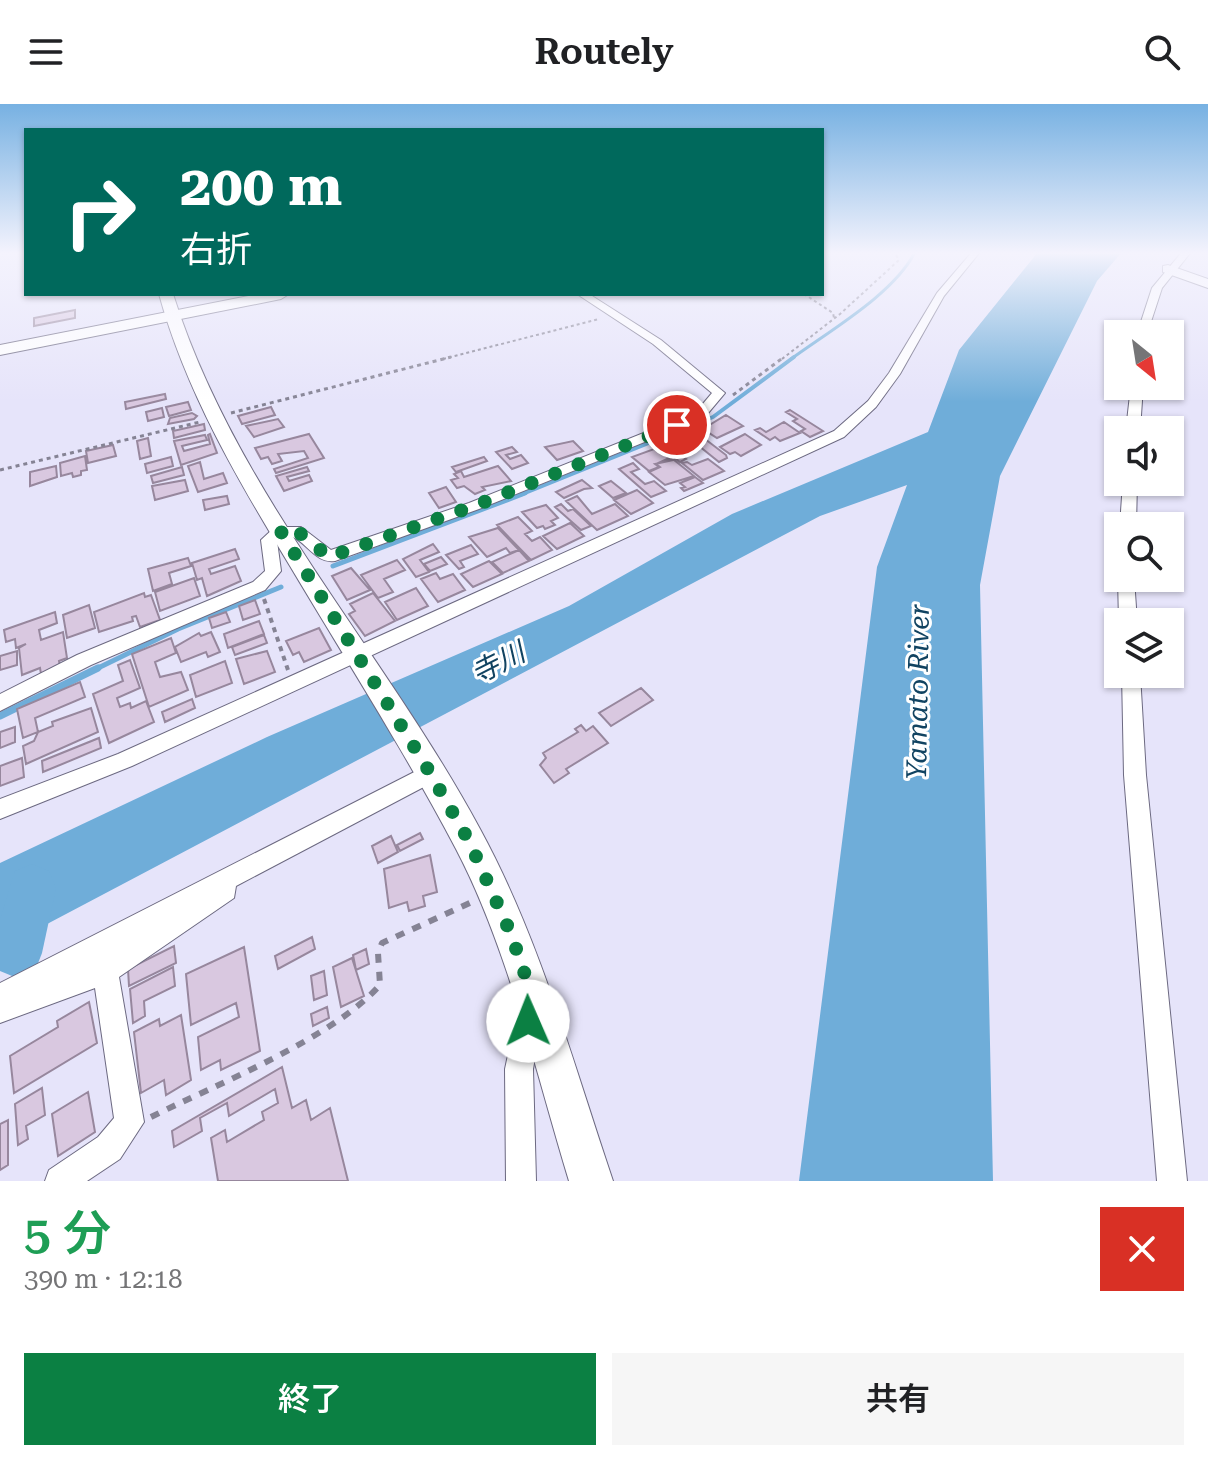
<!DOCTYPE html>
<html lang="ja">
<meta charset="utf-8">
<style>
body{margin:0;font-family:"Roboto Serif","Noto Sans JP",serif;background:#f6f6f6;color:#202124;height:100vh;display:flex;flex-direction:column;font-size:30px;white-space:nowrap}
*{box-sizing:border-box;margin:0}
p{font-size:26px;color:#757577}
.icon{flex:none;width:44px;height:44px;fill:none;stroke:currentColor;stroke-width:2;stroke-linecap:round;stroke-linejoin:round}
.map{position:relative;height:1077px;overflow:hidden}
.details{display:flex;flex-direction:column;background:#fff;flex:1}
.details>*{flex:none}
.guide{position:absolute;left:24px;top:24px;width:800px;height:168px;border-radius:0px;box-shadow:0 2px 6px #0004;background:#00695c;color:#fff;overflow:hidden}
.needle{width:52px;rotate:150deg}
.buttons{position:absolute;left:1104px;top:216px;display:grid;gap:16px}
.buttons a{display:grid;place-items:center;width:80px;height:80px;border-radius:0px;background:#fff;box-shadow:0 2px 6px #0004;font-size:40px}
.pin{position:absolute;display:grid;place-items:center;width:68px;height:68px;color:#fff;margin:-34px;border:4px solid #fff;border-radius:50%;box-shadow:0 2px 8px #0007}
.me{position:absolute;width:88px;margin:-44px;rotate:359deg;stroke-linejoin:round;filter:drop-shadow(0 0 6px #0008)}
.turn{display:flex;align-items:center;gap:28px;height:168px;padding:0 24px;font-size:36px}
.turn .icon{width:104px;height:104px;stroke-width:2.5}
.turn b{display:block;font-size:56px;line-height:68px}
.round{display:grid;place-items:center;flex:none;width:84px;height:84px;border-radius:0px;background:#f6f6f6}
.head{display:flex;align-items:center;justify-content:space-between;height:136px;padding:0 24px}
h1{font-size:48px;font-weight:600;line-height:60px;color:#1e9e55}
.primary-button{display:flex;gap:16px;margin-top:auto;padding:16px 24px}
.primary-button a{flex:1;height:92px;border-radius:0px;background:#0b8043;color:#fff;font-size:32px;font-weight:600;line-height:92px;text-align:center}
.primary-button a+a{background:#f6f6f6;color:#202124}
header{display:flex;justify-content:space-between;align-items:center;height:104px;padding:0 24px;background:#fff;font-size:36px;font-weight:600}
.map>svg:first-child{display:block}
.water{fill:#6fadd9}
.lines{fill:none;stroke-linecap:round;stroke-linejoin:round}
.stream-far3{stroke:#6fadd9;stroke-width:3}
.stream-far2{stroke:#6fadd9;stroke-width:4}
.stream-far1{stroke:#6fadd9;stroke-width:5}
.stream{stroke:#6fadd9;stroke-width:7}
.river{fill:#6fadd9;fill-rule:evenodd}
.building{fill:#d9c8e0;stroke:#97879d;stroke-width:2}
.street-casing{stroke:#6c6981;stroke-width:2}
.secondary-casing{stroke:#6c6981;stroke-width:2}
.primary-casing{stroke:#6c6981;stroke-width:2}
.path-far3{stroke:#858394;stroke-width:2;stroke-dasharray:3 3;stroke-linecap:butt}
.path-far2{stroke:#858394;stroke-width:3;stroke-dasharray:4 4;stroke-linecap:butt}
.path-far1{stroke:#858394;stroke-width:4;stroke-dasharray:5 5;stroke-linecap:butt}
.path{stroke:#858394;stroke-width:6;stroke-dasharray:9 9;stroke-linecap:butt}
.street{fill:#fff;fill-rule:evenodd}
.secondary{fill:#fff;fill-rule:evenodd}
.primary{fill:#fff;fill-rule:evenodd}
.route{stroke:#0b8043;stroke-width:14;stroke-dasharray:0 25.2}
.labels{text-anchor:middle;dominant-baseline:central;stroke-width:6;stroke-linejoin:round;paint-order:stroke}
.water-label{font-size:28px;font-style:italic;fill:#114361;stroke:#fff}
</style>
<header><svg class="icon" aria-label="menu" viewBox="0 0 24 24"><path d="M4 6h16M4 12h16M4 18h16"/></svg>Routely<svg class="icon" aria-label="search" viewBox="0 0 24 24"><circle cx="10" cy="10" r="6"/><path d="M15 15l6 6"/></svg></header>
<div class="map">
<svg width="1208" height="1077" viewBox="0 0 1208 1077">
<rect width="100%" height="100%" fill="#e6e4fa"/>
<path class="water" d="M1038 148H1122L1097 177 1000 372 980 481 993 1077H799L877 463 907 381 820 412 49 819 0 840V759L267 633 569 502 732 410 928 328 959 246Z"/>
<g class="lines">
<path class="stream-far3" d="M791 255C829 227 894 190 915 148"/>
<path class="stream-far2" d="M520 391 713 313 794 253"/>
<path class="stream-far1" d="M333 462 525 389
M94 566 178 525 281 483"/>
<path class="stream" d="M0 612 98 564"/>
<path class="river" d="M32 760 49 767 56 784 42 849 35 867 17 874 0 867V816L15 767Z"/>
</g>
<path class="building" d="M75 206V214L34 222V214Z
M165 290 166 295 126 305 125 298Z
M188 298 191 306 169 312 166 303Z
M271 303 275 311 242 320 238 312Z
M162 304 164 313 148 317 146 308Z
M790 306 823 327 810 333 801 327 805 325 793 317 797 315 786 308Z
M192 309 197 312 194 315 168 320 170 314Z
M726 311 743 322 717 334 703 325Z
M278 315 284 323 254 333 246 322Z
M784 318 800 329 780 337 775 333 770 336 755 326 760 324 766 328Z
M204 320 205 326 174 334 173 327Z
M210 330 217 349 181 361 174 337 205 331 207 336 182 342 184 347 210 340 208 331Z
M309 330 324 354 276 369 274 365 308 354 304 347 278 350 282 357 272 360 268 353 261 355 255 344Z
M745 330 761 341 741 352 735 348 730 350 720 343Z
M148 334 151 352 140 355 137 337Z
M705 335 726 351 727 354 719 358 694 338Z
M573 337 583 347 557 356 545 343Z
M686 339 695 345 680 351 686 355 680 358 666 347Z
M113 341 116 352 88 359 86 347Z
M512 343 517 348 506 351 510 355 521 351 528 359 512 365 496 348Z
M654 345 673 356 655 360 659 363 649 367 632 353Z
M85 352 87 366 81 367V371L73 373 72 369 61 372 60 359Z
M171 353 173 362 147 369 145 360Z
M484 353 487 357 456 368 452 363Z
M667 355 674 356 694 372 665 381 649 368 660 363 656 360Z
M708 355 724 367 703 376 682 359 687 358 692 361Z
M200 358 204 375 223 369 227 379 198 388 188 362Z
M633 359 639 365 631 368 645 380 654 377 666 387 651 393 619 365Z
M56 362 57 373 30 382V368Z
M498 362 511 377 482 383 485 386 475 390 464 382 457 384 451 376 458 374 454 370 461 367 464 373Z
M182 363 184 371 153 379 151 372Z
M307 363 309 367 287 373 289 377 309 371 312 377 284 387 276 372Z
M695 373 703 379 684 387 681 384 685 383 680 379Z
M185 376 188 387 155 396 152 382Z
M582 376 592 384 584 385 564 394 556 388Z
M611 377 626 389 613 394 599 382Z
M446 383 456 398 439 404 429 389Z
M637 386 653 399 631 410 614 396Z
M227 392 229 400 205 406 203 396Z
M577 392 592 410 615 400 628 412 597 426 566 397Z
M561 400 568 407 573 405 591 422 581 426 555 403Z
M546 401 558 414 551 417 555 421 545 425 543 422 537 424 522 408Z
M518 413 532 427 525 430 532 437 540 433 552 446 531 456 497 421Z
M570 419 584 432 557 445 543 432Z
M498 424 519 446 510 449 506 444 487 453 469 433Z
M433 440 439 448 420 456 429 468 416 473 403 455Z
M471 441 478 450 460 457 464 463 459 465 446 451Z
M235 445 239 455 209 465 211 470 235 462 241 477 207 492 202 474 197 476 192 459Z
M519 446 529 457 503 469 492 458Z
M441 453 447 460 430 467 424 460Z
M188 454 191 462 169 469 172 480 153 487 148 465Z
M397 456 405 466 384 475 393 488 378 494 361 471Z
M489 457 502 470 473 483 461 470Z
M351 464 370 486 347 496 332 472Z
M436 469 440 475 453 470 465 486 438 498 421 475Z
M194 474 200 492 160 507 155 488Z
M416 484 428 502 397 516 385 498Z
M144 489 145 493 151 491 160 516 140 523 136 512 132 513 133 517 99 528 94 508Z
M373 489 395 517 365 532 349 510 355 507 350 500Z
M255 496 260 510 243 516 239 502Z
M89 501 95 524 67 534 63 511Z
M55 508 57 519 39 526 41 536 63 528 67 554 59 557 60 563 41 570 40 564 22 571 19 544 26 540 16 544 15 535 6 538 4 526Z
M226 508 230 518 212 524 209 514Z
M259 517 264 530 228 544 224 530Z
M319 524 331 546 304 558 299 548 293 551 286 537Z
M211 528 220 548 208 553 206 548 181 558 175 543 199 529 201 532Z
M264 531 267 539 235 551 232 543Z
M171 534 176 549 155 558 160 573 181 568 188 586 149 603 132 550Z
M17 547V561L0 566V552Z
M267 547 275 568 244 580 236 555Z
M130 556 140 584 117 594 120 603 130 599 131 604 146 597 154 618 109 639 93 590 123 577 118 561Z
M225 557 232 579 196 593 190 571Z
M80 578 85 593 35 614 38 628 23 634 17 605Z
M641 584 653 596 611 622 599 609Z
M192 595 195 604 165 618 162 608Z
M91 604 98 628 26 660 23 642 34 637 38 628 53 622 52 618Z
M581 621 586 627 593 622 608 639 566 665 569 669 554 679 540 661 546 654 543 649 578 628 575 625Z
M15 623V638L0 644V628Z
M99 634 101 644 43 668 42 657Z
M22 654 24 673 0 682V662Z
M420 729 423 735 400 747 397 741Z
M391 732 398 748 378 759 372 742Z
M430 751 437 788 423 792 425 802 409 807 407 798 389 804 384 765Z
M312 833 315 845 278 865 275 852Z
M174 842 176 859 129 882 128 865Z
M244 843 260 947 221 966 220 956 201 966 198 933 239 913 236 899 191 921 186 870Z
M366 845 369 860 356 866 353 851Z
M352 854 364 892 341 903 333 863Z
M173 863 175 882 144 897 145 912 133 919 130 885Z
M324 867 327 891 314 896 311 872Z
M89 898 97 939 14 989 10 952 58 923 57 917Z
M327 903 329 914 313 922 311 910Z
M181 911 191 976 166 991 164 976 141 989 134 928 159 915 160 922Z
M282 963 292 1004 306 996 311 1016 330 1004 348 1077H218L211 1034 225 1026 227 1038 264 1016 262 1008 278 999 275 985 229 1012 227 999 200 1014 202 1027 174 1043 172 1027Z
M42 984 45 1011 26 1022 28 1035 18 1041 15 1000Z
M88 988 95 1028 58 1052 52 1010Z
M8 1016V1061L0 1066V1020Z"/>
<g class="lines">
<g class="street-casing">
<path id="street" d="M972 148H980L944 192 900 270 876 303 844 333 132 662 0 715V695L118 650 834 327 868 297 889 269 937 189Z
M1182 148H1191L1162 184 1147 230H1137L1152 184Z
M577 190H589L661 236 725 289 704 314 479 405 335 457C314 461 304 431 284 431L277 437 281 467 265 486 91 561 0 607V590L77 551 253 478 265 467 261 436 275 423H301L331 446 469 399 696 308 712 289 653 240Z
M1131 282H1143L1140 326H1126Z
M1123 378H1137L1136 422H1120Z
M1118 474H1134L1137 518H1119Z
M1122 570H1140L1146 671 1187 1077H1157L1124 671Z
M430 660 437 662 441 669 437 676 236 782 234 794 119 873 144 1018 120 1055 87 1077H45L49 1066 98 1033 114 1014 95 884 0 919V879Z
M531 891 540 895 544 904 533 965 536 1077H506L505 965 518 904 522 895Z"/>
</g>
<g class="secondary-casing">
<path id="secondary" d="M1168 161 1208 175V184L1163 168V162Z
M159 190H173C235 388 383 545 480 725 540 835 573 959 613 1077H569C536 969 508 844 456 745 405 648 346 556 290 462 238 376 186 288 159 190Z"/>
</g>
<g class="primary-casing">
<path id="primary" d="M258 190H289L281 195 0 251V241Z"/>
</g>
<path class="path-far3" d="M804 190 833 209 834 214
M443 255 599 215
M782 255 840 210 899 156 894 148"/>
<path class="path-far2" d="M733 291 784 253
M231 309 451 253
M0 366 200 318"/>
<path class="path-far1" d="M264 495 288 566"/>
<path class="path" d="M151 1013C217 980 332 935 380 881L378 849 382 839 472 798"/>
<use href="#street" class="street"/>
<use href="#secondary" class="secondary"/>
<use href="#primary" class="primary"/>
</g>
<linearGradient id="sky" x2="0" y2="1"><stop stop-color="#77b1e2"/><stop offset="0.5" stop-color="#f4f3fd"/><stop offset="1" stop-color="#f4f3fd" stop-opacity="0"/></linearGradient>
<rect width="1208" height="298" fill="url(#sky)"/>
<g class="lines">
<path class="route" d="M528 917 533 894 511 830 469 737 426 662 280 426H296L329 453 474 402 677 321"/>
</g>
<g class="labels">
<g class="water-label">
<text transform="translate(498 559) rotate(-27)">寺川</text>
<text transform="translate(918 588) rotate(-89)">Yamato River</text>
</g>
</g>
</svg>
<div class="buttons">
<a><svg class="needle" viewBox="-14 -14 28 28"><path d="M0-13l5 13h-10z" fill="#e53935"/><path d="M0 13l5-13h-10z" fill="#757577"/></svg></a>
<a><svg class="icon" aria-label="sound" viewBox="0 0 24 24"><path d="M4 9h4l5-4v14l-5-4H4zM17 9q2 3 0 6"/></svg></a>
<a><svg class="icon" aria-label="search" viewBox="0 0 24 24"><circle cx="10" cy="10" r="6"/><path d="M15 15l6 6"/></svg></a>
<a><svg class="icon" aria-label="layers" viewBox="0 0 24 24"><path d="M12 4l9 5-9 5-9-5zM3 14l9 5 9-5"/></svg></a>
</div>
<div class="pin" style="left:677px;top:321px;background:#d93025"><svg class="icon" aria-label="arrive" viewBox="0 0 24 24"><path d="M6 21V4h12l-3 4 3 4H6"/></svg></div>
<svg class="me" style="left:528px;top:917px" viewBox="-20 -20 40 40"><circle r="19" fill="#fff"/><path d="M0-13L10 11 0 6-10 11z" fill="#0b8043"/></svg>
<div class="guide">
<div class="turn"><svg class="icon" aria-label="right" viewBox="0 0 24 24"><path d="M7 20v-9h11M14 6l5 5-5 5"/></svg><div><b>200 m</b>右折</div></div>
</div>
</div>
<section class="details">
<div class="head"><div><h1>5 分</h1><p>390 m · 12:18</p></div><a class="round" style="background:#d93025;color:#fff"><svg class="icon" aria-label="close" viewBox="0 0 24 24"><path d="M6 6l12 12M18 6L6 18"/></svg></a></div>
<div class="primary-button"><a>終了</a><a>共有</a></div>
</section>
